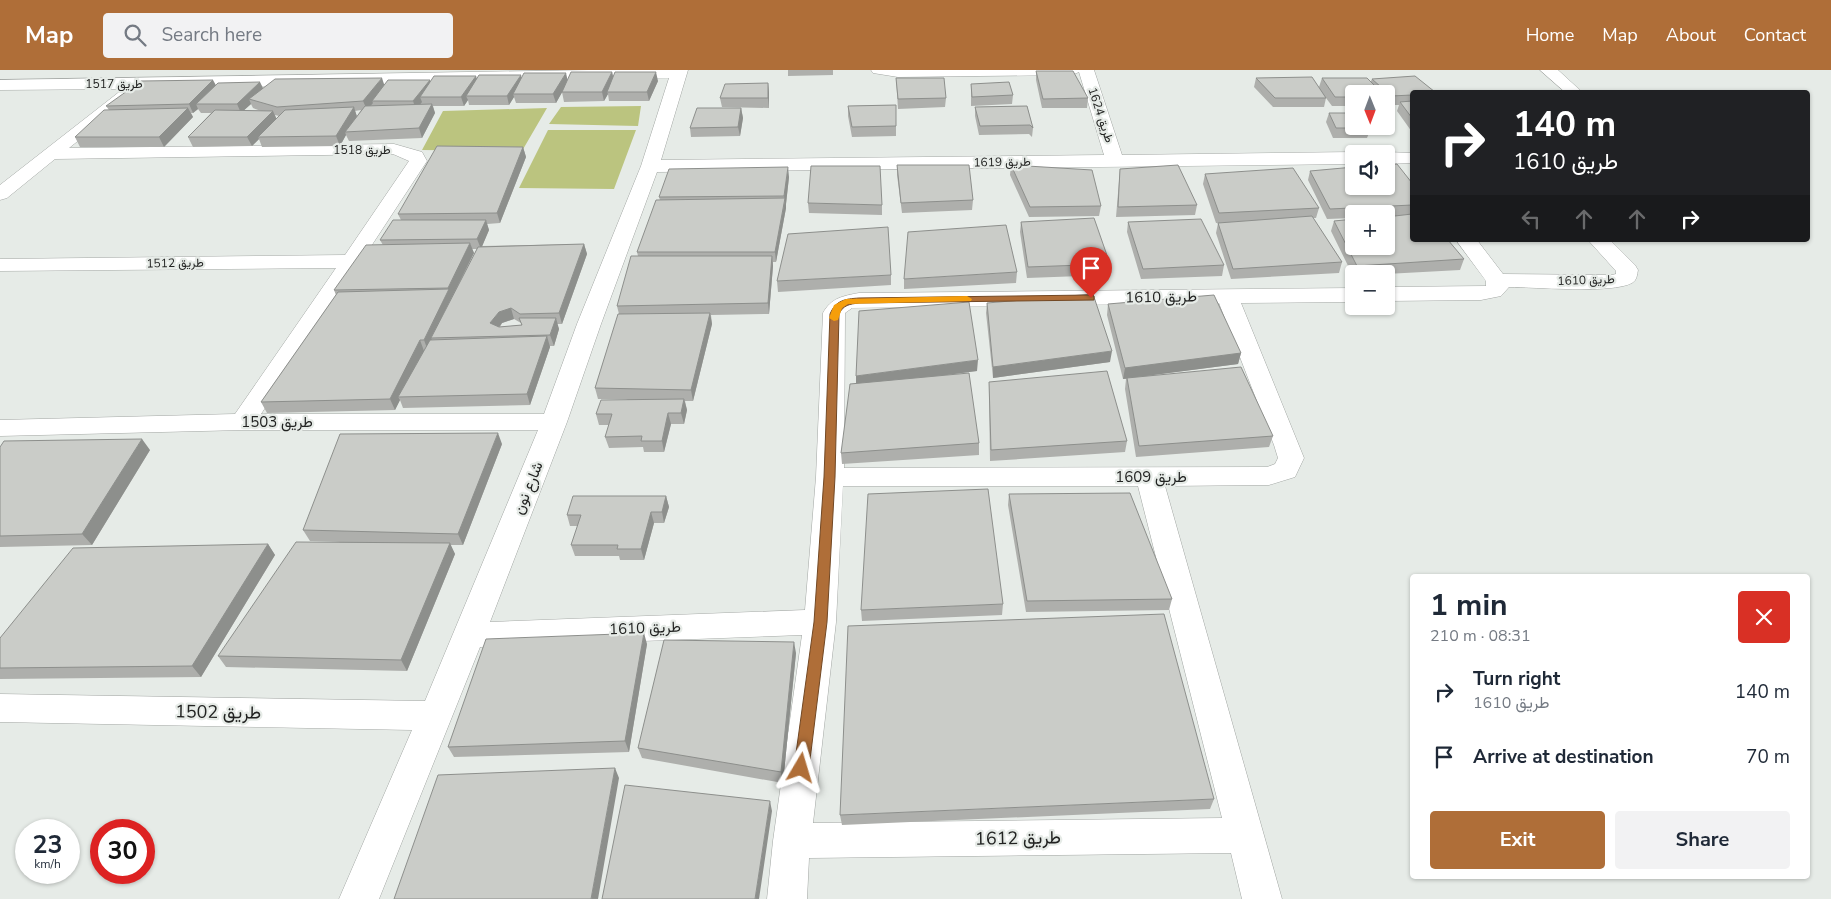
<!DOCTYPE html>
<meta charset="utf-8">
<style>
body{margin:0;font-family:"Nunito Sans",Vazirmatn,sans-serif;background:#f2f2f3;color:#1f2937;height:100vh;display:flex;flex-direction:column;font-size:19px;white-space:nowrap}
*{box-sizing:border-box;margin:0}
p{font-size:16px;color:#747a83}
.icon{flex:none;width:28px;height:28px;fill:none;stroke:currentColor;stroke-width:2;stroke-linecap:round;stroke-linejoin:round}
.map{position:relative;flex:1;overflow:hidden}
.panel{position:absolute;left:1410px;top:504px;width:400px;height:305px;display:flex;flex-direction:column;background:#fff;border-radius:5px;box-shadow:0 1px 4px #0004}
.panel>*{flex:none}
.banner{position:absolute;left:1410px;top:20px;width:400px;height:152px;border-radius:5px;box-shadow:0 1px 4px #0004;background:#202124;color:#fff;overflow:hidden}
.needle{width:32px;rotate:179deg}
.tools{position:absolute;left:1345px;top:15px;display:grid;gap:10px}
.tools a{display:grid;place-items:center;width:50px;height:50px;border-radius:5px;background:#fff;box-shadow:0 1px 4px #0004;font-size:25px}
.speed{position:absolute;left:15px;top:749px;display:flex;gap:10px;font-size:25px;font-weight:700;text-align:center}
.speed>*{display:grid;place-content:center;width:65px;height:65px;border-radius:50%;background:#fff;box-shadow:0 1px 4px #0004;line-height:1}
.speed small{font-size:12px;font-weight:400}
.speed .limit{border:8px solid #d22;background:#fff;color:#111}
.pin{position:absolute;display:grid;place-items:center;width:42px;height:42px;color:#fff;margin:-51px -21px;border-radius:50% 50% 50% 0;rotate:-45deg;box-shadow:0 0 5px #0007}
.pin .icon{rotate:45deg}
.me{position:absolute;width:55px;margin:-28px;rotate:7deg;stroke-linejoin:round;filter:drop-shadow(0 0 4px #0008)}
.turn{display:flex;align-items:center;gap:18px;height:105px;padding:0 20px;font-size:22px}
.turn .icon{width:65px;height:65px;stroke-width:2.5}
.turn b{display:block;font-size:35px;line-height:42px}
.lanes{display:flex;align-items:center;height:48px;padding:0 20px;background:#0003;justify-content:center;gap:25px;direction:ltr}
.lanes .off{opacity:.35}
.round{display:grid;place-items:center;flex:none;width:52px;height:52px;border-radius:5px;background:#f2f2f3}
.overview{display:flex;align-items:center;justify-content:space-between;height:85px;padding:0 20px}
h1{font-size:30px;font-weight:700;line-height:38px}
.button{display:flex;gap:10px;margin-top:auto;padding:10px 20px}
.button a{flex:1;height:58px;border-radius:5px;background:#af6e38;color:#fff;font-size:20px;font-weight:700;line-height:58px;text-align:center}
.button a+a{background:#f2f2f3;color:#1f2937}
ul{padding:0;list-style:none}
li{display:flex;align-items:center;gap:15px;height:65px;padding:0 20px}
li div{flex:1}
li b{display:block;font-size:19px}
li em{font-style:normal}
header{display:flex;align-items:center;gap:30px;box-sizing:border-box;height:70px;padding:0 25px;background:#af6e38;color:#fff}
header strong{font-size:24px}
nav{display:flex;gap:28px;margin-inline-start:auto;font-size:18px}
.search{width:350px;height:45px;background:#f2f2f3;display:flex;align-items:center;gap:12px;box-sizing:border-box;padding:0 18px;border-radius:5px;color:#747a83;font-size:19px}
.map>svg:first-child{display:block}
.green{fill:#bbc47f}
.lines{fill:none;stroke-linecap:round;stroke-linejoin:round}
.minor-casing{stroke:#a2a6a3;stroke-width:1}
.minor{fill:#fff;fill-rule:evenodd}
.wall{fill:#aeafac;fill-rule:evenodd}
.shaded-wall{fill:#8d8f8c}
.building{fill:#caccc8;stroke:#8d8f8c}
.route{fill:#af6e38;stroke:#724824}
.slow{fill:#f59e0b}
.labels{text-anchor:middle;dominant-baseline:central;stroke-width:4.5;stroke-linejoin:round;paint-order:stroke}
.far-street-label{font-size:12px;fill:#222322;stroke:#e6ebe7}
.street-label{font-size:15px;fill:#222322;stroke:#e6ebe7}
.near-street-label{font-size:18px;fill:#222322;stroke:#e6ebe7}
</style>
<header>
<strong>Map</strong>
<div class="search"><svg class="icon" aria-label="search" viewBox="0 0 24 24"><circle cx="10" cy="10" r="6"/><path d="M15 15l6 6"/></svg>Search here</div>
<nav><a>Home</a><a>Map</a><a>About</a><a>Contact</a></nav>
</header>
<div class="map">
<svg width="1831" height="829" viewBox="0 0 1831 829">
<rect width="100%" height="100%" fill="#e6ebe7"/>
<path class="green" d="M641 36 638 56 549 54 561 37Z
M547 38 522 81 422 80 443 41Z
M548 60H636L614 119 519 118Z"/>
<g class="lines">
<g class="minor-casing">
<path id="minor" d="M589 0H688L661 90 1104 85 1079 2 1072 5 898 7 873 3 871 0H1094L1122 85 1354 82 1359 84H1354V94L657 102 601 254 567 352 490 552 805 540 816 407 823 243C831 228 843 226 859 223L1354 218V232L1241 233 1304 388 1295 407 1269 415 1165 416 1282 829H1242L1231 783 809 788 807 829H767L773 771 802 565 480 577 379 829H339L412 660 0 652V624L425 631 538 360H243L0 366V350L235 344 336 198 0 201V189L345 185 409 91 393 84 55 89 7 128 0 130V115L123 19 0 20V10ZM669 8 641 96 577 254 544 344H261L427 91 422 82 394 74 69 78 143 19ZM1219 233 1274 375 1278 388 1275 394 1267 397 844 398 845 243 852 238ZM843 416H1138L1222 748 813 753 836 552Z
M1540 0H1558L1582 22H1565Z
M1386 82 1412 83V93L1386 94V84H1381Z
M1456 170H1477L1503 204 1612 205 1616 204V201L1588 170H1610L1635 195 1638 200C1637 205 1637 210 1632 213 1612 224 1535 217 1509 217L1501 226 1481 230 1386 231V217L1486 216V211Z"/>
</g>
<use href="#minor" class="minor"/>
</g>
<path class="wall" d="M788 0H833V5L788 6Z
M1036 1 1088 28 1087 38H1042L1036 10Z
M612 2 613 6 658 11 649 31H609L608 24 604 31 564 32 562 22 556 33H516L514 27 509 35H469L468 30 464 36H433L435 43 422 68 349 71 346 65 340 76 262 77 259 69 252 76 193 77 188 67 211 43H201L198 39 193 43H191L193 47 164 77H80L75 67 109 40 106 36 216 15 263 18 384 15 477 8 567 10ZM251 34 253 38 261 41 244 40ZM361 40 357 46 355 41ZM275 45 279 46 276 49Z
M896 8 946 28 945 37 898 39Z
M1256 8 1319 17 1322 8 1371 11 1372 9 1412 22V62L1397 41 1399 35H1388L1386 33V24H1354V36H1332L1326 28 1324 37H1273L1254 17Z
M768 13 769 23V38L722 37 720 28Z
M971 14 1013 25 1012 34 971 36Z
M896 35V66L852 67 848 46V36Z
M1027 36 1033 58 1032 67 1029 64 979 65 975 46V37Z
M741 38 743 48 740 66 691 67 690 58Z
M1329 43 1371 58 1367 68H1333L1326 52Z
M523 77 526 87 500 153 487 154 489 160 482 176 584 174 587 184 562 254H557L559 259 554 276H550V277L530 335 403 338 400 330 395 340 267 343 261 332 336 225 334 220 383 175 380 170 401 150 398 144ZM472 179H477L460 210 474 183ZM514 249 521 253V255L500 257 502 253Z
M897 95 973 130 972 140 902 143 897 105Z
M1011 95 1101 136 1099 146 1029 147 1010 105Z
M1120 99 1197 135 1195 145 1116 147Z
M1310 101 1412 113V170L1464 189 1460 200 1386 204H1354L1353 206 1331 161 1334 151 1386 146V144H1354V148L1327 149 1308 110Z
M1205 104 1319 138 1316 148H1313L1342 192 1339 203 1231 209 1216 163 1218 153H1221H1216L1203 114Z
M789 107 786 134V138L776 192H773V196L769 244 711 245 712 254 693 331H685L687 340 684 354H671L664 382H644L643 377 609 378 605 367 609 355H599L596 344 628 329H598L595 318 619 244 617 236 638 186 637 182 660 130 659 127Z
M808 133 882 135V145L809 143Z
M1021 152 1110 194 1108 205 1027 208 1020 162Z
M1128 152 1224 195 1222 206 1141 209 1127 162Z
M1017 202 1016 213 904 219V209Z
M891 205V215L778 222 777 211Z
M987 233 1110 292 993 308 986 243Z
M1108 234 1241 283 1238 294 1152 305 1273 366 1269 377 1136 387 1125 319 1126 309H1123L1107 245Z
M977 301 938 306 979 373V385L842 394 841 383 856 314V306Z
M989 312 1127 371 1125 382 990 391 989 323Z
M502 374 463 475H450L455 484 407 601 226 597 218 586 340 472 310 471 303 460Z
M0 377 150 380 92 475 0 477Z
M1009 424 1172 529 1169 540 1026 542 1008 435Z
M666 426 669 437 664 453H654L644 490H620L619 486H575L571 475 578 456H570L567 445Z
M268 474 275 485 201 607 0 609V568Z
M1003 534 1002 545 862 551 861 540Z
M647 574 629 682 454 687 448 677Z
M796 583 783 713 642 688 638 678Z
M1214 729 1210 739 842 755 840 745Z"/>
<path class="shaded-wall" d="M612 2 614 11 607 22 608 24 604 31 602 22Z
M656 2 658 11 649 31 647 22Z
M566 3 568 12 556 33 553 24Z
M521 5 523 14 513 24 514 27 509 35 507 26Z
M476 6 479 15 466 26 468 30 464 36 461 27Z
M382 8 385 17 372 31 373 33 367 40 363 31Z
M213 10 218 19 196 34 198 39 193 43 189 34Z
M430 10 433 19 420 27 422 32 416 40 413 31Z
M260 12 265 22 249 29 251 34 241 43 237 34Z
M768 13 769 23V38L768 28Z
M432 34 435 43 422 68 419 58Z
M354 37 357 47 345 62 346 65 340 76 336 66Z
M188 38 193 47 164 77 159 67Z
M741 38 743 48 740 66 738 57Z
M273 41 277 50 258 67 259 69 252 76 247 67Z
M523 77 526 87 500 153 497 143Z
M788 97 789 107 786 134V138L776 192 775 182 785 130 784 126Z
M486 150 489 160 481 179 477 169Z
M470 173 474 183 452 227 431 268 433 272 428 281 424 270 448 221V218Z
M584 174 587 184 562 254 559 243Z
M772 186 773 196 769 244 768 233Z
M511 238 514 249 502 253 494 264 490 253 499 242Z
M710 243 712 254 693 331 691 320Z
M556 248 559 259 554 276 550 265Z
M547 266 550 277 530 335 527 324Z
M420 270 424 281 398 327 400 330 395 340 390 329Z
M1112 281 1110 292 993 308V297Z
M1241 283 1238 294 1123 309 1125 298Z
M978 290 977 301 856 317V306Z
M684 329 687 340 684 354 681 343Z
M668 343 671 354 664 382 662 371Z
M498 363 502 374 463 475 458 464Z
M142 369 150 380 92 475 82 464Z
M666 426 669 437 664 453 662 442Z
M651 442 654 453 644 490 641 479Z
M450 473 455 484 407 601 401 590Z
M268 474 275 485 201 607 192 596Z
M644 563 647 574 629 682 625 671Z
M794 572 796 583 783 713 781 702Z
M615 698 619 708 598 829H591Z
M770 731 772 741 759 829H755Z"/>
<path class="building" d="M1036 1H1073L1088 28 1043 29Z
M571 2H612L602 22H562Z
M615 2H656L647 22H607Z
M524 3H566L553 24H513Z
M479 5H521L507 26H466Z
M434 6H476L461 27H420Z
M1415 6 1435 22H1412V25L1391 26 1372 9Z
M1312 7 1326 28H1275L1256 8Z
M382 8 363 31 277 37 249 29 275 9Z
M896 8H944L946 28 898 29Z
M1322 8H1367L1383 24H1354V27H1335Z
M213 10 189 34 106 36 141 11Z
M388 10H430L413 31H372Z
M260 12 237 34H196L218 13Z
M1009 12 1013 25 972 27 971 14Z
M768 13V28H720L725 14Z
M1412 31V48L1400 32Z
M432 34 419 58 345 62 365 36Z
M896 35V56L852 57 848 36Z
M1027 36 1033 58 1030 55 980 56 975 37Z
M354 37 336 66 258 67 285 40Z
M188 38 159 67H75L104 40Z
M697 38H741L738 57 690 58Z
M215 40 273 41 247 67H188Z
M1329 43H1354V56H1369L1371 58H1336Z
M437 76 523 77 497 143 398 144Z
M1397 94 1412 113V135L1330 139 1310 101 1354 97V116H1386V95Z
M897 95H969L973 130 901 133Z
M1011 95 1092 100 1101 136 1030 137Z
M1178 95 1197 135 1118 137 1120 99Z
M811 96H880L882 135 808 133Z
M788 97 784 126 659 127 669 99Z
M1293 98 1319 138 1219 143 1205 104Z
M785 128 775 182H637L656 130Z
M1412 144V170H1448L1464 189 1357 196 1334 151 1354 149V176H1386V147Z
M1312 146 1342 192 1233 199 1218 153Z
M1094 148 1110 194 1028 197 1021 152Z
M1201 149 1224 195 1143 199 1128 152Z
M393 150H486L477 169 380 170Z
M1006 155 1017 202 904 209 908 162Z
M888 157 891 205 777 211 788 164Z
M470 173 448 218 334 220 366 175Z
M584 174 559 243 520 244 511 238 499 242 490 253 499 257 522 255 519 248H556L550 265 431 268 478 177Z
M631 186H772L768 233 617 236Z
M449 219 424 270H420L390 329 261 332 338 222Z
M1093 224 1112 281 993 297 987 233Z
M1214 225 1241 283 1125 298 1108 234Z
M969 232 978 290 856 306 859 241Z
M710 243 691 320 595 318 618 244Z
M547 266 527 324 398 327 430 270Z
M1241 297 1273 366 1139 376 1127 308Z
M1107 301 1127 371 991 380 989 312Z
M969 303 979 373 841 383 850 314Z
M684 329 681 343H668L662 371H641L642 366 605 367 612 344H596L601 330Z
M498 363 458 464 303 460 340 364Z
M142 369 82 464 0 466V377L4 371Z
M988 419 1003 534 861 540 868 424Z
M1130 423 1172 529 1027 531 1009 424Z
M573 426H666L662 442H651L641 479H617L618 475H571L581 445H567Z
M296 472 450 473 401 590 218 586Z
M268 474 192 596 0 598V568L73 478Z
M1164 544 1214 729 840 745 848 556Z
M644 563 625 671 448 677 486 569Z
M664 570 794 572 781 702 638 678Z
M615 698 591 829H394L438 705Z
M625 715 770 731 755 829H602Z"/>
<path class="route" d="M1091 225 1094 226V230L859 233C850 234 843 235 839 244L835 407 827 552 809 698 806 703 801 705 796 703 794 698 814 552 824 407 830 244C836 230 845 229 859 228Z"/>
<path class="slow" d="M967 226 972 229 971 231 848 234 842 238 838 250 834 251 829 248 834 235 846 229Z"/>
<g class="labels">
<g class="far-street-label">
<text x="114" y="14">طريق 1517</text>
<text transform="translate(1101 45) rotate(72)">طريق 1624</text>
<text x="362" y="80">طريق 1518</text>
<text transform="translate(1002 92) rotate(-1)">طريق 1619</text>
<text transform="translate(175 193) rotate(-1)">طريق 1512</text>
<text transform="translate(1586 210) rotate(-2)">طريق 1610</text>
</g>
<g class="street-label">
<text transform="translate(1161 227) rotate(-1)">طريق 1610</text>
<text x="277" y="352">طريق 1503</text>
<text x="1151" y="407">طريق 1609</text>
<text transform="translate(528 418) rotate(-68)">شارع نون</text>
<text transform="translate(645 558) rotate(-2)">طريق 1610</text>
</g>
<g class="near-street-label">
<text transform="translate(218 642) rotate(1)">طريق 1502</text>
<text transform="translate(1018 768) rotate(-1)">طريق 1612</text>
</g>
</g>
</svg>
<div class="tools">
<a><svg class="needle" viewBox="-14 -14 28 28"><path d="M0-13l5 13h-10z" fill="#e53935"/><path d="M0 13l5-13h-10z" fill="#747a83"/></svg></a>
<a><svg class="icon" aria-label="sound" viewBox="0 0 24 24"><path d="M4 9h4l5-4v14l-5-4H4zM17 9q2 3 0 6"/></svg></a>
<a>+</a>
<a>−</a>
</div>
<div class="speed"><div>23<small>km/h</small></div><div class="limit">30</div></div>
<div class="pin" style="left:1091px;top:228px;background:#d93025"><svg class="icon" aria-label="arrive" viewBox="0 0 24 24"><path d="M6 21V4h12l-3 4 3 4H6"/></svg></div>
<svg class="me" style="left:801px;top:698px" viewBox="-20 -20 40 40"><path d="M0-17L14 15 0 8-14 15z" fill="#af6e38" stroke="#fff" stroke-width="4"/></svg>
<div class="banner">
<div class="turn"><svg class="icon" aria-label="right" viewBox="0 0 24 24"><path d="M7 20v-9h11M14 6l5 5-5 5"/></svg><div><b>140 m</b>طريق 1610</div></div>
<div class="lanes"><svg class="icon off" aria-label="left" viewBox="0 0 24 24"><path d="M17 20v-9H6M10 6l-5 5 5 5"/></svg><svg class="icon off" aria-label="ahead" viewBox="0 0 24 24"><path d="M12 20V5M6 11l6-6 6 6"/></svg><svg class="icon off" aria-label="ahead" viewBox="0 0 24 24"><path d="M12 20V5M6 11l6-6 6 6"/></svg><svg class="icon" aria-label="right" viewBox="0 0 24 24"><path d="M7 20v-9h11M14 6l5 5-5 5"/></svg></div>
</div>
<section class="panel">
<div class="overview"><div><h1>1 min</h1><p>210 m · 08:31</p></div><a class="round" style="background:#d93025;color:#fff"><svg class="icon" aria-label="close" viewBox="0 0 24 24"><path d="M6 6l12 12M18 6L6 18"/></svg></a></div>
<ul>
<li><svg class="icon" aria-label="right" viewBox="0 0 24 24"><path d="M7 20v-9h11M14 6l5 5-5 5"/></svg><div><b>Turn right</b><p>طريق 1610</p></div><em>140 m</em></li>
<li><svg class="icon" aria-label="arrive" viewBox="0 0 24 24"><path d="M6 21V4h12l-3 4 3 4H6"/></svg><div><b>Arrive at destination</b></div><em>70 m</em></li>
</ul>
<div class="button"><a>Exit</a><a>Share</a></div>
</section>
</div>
